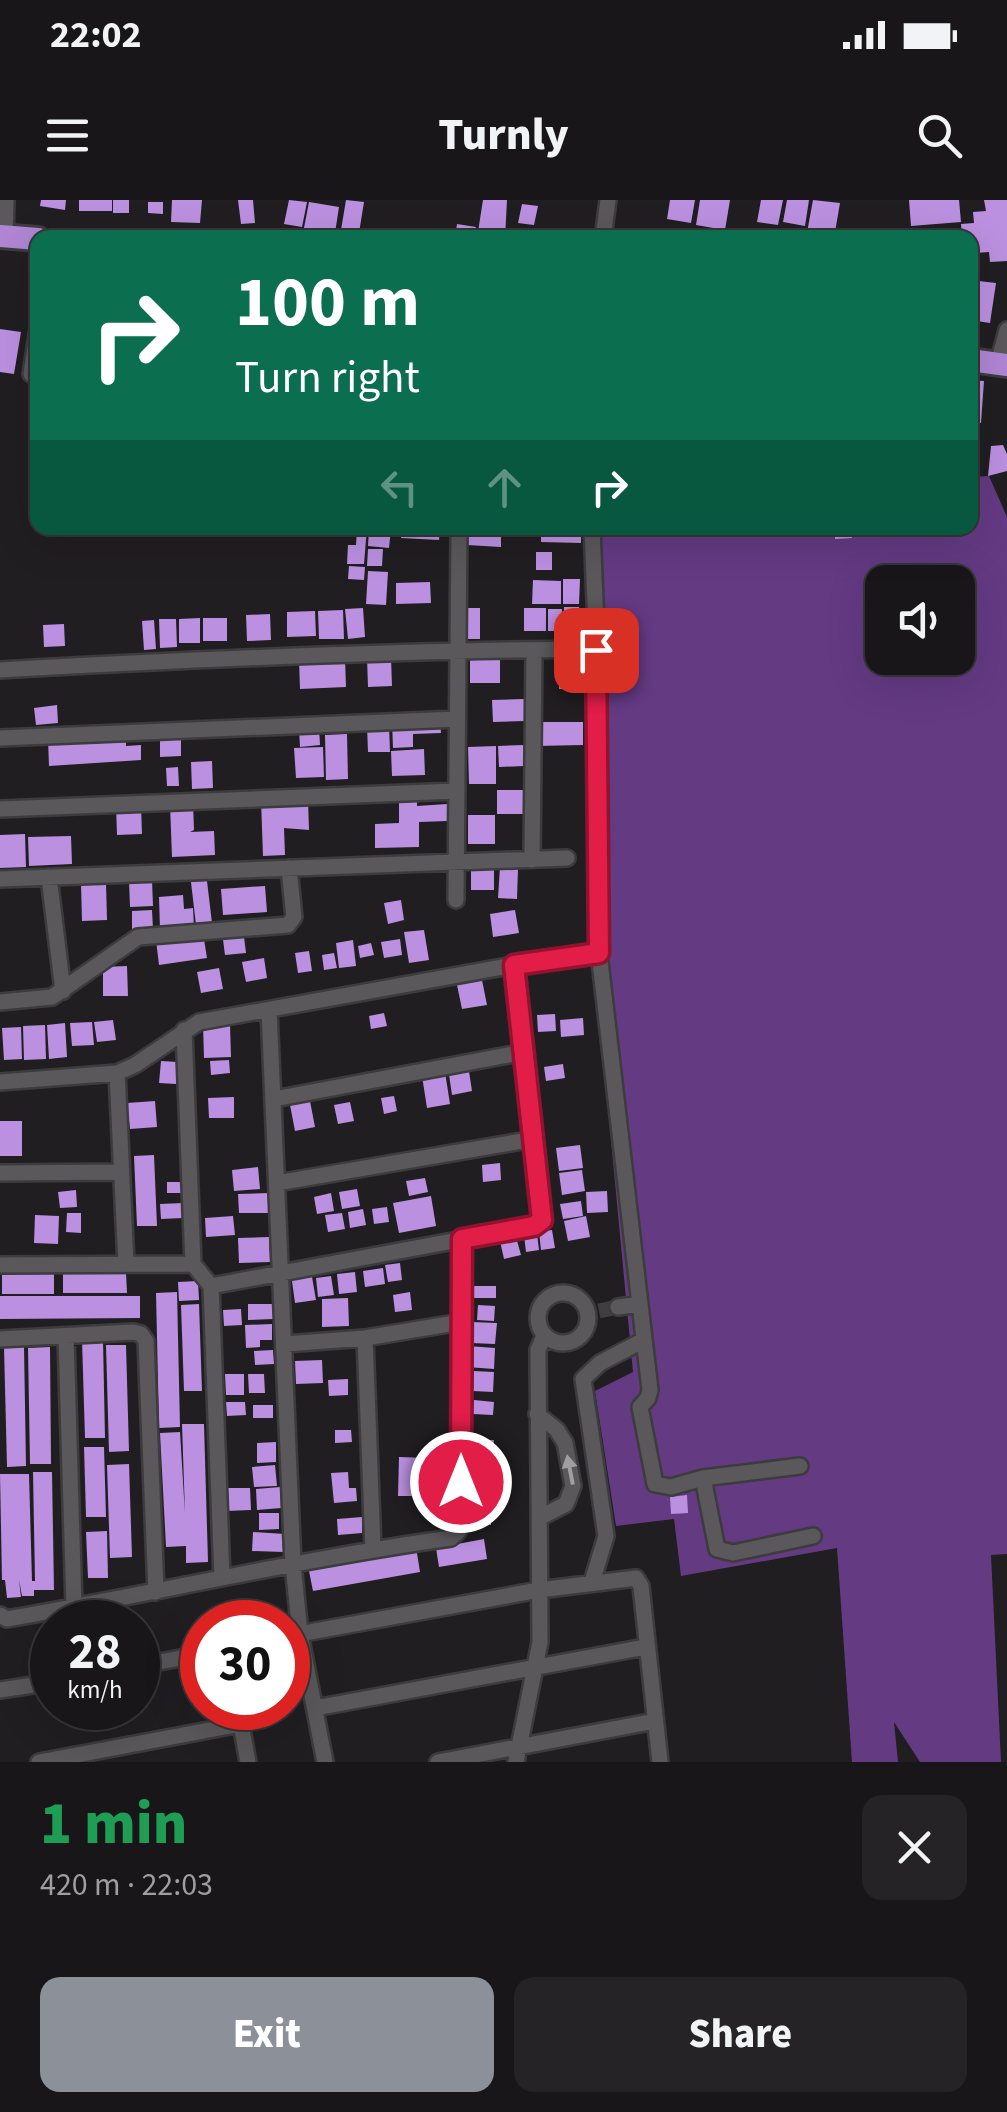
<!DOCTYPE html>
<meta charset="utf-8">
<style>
body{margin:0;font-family:"Source Sans 3",sans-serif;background:#252326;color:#f1f3f6;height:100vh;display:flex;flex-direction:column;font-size:38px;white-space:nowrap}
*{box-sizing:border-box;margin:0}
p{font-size:32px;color:#9f9fa2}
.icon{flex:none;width:55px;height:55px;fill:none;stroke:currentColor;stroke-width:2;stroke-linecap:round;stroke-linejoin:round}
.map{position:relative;height:1562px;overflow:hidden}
.details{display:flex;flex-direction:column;background:#181619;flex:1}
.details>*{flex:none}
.hud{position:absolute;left:30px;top:30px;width:948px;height:305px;border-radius:20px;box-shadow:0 10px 40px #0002,0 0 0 2px #363538;background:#0b6e4f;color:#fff;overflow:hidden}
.fabs{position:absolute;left:865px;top:365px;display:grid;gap:20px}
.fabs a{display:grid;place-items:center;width:110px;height:110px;border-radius:20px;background:#181619;box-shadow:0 10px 40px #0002,0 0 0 2px #363538;font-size:50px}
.speed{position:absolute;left:30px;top:1400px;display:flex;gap:20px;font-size:50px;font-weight:700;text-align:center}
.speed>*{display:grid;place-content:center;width:130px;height:130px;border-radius:50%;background:#181619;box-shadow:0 10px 40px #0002,0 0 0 2px #363538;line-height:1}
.speed small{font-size:25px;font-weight:400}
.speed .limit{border:15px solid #d22;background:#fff;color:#111}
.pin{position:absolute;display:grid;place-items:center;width:85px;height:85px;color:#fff;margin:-42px;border-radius:20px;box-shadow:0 5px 15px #0006}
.me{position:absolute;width:110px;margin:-55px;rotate:0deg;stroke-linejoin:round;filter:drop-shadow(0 0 8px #0008)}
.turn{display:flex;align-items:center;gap:35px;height:210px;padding:0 40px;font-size:45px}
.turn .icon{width:130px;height:130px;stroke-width:2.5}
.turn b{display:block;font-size:70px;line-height:85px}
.lanes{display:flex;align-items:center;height:95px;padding:0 40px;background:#0003;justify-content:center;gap:50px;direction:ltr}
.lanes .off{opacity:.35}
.round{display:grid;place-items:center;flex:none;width:105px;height:105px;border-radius:20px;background:#252326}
.summary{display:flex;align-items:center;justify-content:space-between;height:170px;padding:0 40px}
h1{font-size:60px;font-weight:800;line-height:75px;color:#1e9e55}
.action{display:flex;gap:20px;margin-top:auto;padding:20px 40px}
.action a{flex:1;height:115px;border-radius:20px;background:#8c9099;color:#fff;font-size:40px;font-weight:800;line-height:115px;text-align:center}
.action a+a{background:#252326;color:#f1f3f6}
.status{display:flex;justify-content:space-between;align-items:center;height:70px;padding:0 50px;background:#181619;direction:ltr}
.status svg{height:28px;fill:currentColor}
header{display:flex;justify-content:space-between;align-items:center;height:130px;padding:0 40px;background:#181619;font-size:45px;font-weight:800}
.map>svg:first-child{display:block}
.forest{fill:#643a83;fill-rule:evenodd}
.building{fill:#bb90e0}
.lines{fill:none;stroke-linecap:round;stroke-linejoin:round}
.minor-tunnel{stroke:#403e41;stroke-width:15;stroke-dasharray:15 8;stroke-linecap:butt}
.minor-casing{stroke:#3d3c3d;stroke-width:20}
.highway-casing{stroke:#3d3c3d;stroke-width:28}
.minor{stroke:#5a585b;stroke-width:15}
.highway{stroke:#b085d4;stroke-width:22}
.oneway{fill:#9f9ea0}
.route-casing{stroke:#92132f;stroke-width:25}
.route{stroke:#e11d48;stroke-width:18}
</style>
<div class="status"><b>22:02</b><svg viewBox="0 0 49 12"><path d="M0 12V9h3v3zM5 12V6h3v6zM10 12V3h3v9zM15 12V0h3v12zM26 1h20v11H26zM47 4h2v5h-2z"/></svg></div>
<header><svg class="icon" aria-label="menu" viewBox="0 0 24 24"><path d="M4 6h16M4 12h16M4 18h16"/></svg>Turnly<svg class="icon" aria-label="search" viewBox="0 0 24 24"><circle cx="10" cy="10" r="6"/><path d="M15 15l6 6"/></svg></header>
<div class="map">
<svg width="1007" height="1562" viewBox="0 0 1007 1562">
<rect width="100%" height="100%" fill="#201e21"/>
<path class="forest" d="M989 276 1007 317V1354L991 1355 1001 1562H920L894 1522 898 1562H852L837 1348 681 1376 674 1319 616 1326 595 1191 633 1172 587 687 586 328H970V277ZM882 382H958V458H882Z"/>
<path class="building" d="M41 0H66L65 10 40 6Z
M79 0H112V11H79Z
M113 0H129V13H113Z
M172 0H202L200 23 171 22Z
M238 0H253L255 23 241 24Z
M289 0 307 2 302 27 284 24Z
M346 0 364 2 359 33 341 30Z
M483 0H507L505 38H477Z
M670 0H695L691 23 667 19Z
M700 0H730L725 30 696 25Z
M761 0H783L778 25 757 22Z
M787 0H809L805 26 783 22Z
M813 0 840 3 834 38H806Z
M909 0H959L961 22 911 26Z
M984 0H1007V61L990 62 989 52 975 53V45H970V38H962L961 24 974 23 973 12 986 11Z
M148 2H163V14L148 13Z
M309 2 339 7 335 33 304 28Z
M522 4 538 6 534 25 518 23Z
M457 24 476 27 474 38H455Z
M697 28 719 33 718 38H695Z
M970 80 996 83 990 123 970 120Z
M0 129 21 132 14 174 0 172Z
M970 180 984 181 981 223 970 222Z
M1003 245 1007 254V271L988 276 991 246Z
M357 328H367L364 364H347L348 345H356Z
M369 328 391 329 389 348 368 346Z
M401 328H440L439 340 401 338Z
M468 328H501V347L467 345Z
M541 328H581V343L541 342Z
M835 328H852V338L835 339Z
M368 349H383L382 366H367Z
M536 352H552V370H536Z
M349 366 365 367 364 380 348 379Z
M368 371 388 372 386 405 366 404Z
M563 379H580L579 404H563Z
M533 380 561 381V404H532Z
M430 382 431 403 396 404V383Z
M564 407H579V433H564Z
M363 408 365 437 348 439 345 409Z
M464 408H480V439H463Z
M524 408H546V431H524Z
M548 409H562V431H548Z
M343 410 344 439H319L318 411Z
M315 411 316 436 287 437V412Z
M270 414 271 440 247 441 246 415Z
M200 418V443H179V419Z
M203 418H227V441H203Z
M159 419H176L177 447 160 448Z
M154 420 156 449 144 450 142 421Z
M64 424 65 446 44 447 43 425Z
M470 454H500V483H470Z
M391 457 392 486 368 487 367 458Z
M345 458 346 487 300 489 299 460Z
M559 475H582V489H559Z
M524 499 525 521 493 522 492 500Z
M57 505 58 523 36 525 34 508Z
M440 520 441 533 413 534V547L393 548 392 522Z
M535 522H583V545L535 546Z
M389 525 390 552H368L367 526Z
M319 528 320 545 300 547 299 529Z
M126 533V546L141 545V560L49 566 48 539Z
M347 534 348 579 326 580 325 535Z
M181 536V556L160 557V537Z
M524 545V566L499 567 498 546Z
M496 546V584H469L468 547Z
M323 547 324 577 296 578 294 548Z
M424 549 425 575 392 576 391 551Z
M212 561 213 588 192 589 191 562Z
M178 567 179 586H167L166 568Z
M497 590H525L524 614H497Z
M399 595H417V606L447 604 448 621 419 622V647L375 648V624L399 623Z
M308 599 309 630 284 628 285 655 263 656 261 600Z
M193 603 194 630 190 632 214 631 215 655 172 657 170 604Z
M141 605 142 634 117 635 116 606Z
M468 615H495V644H468Z
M25 634 26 667 0 668V635Z
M71 636 72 664 29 666 28 637Z
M471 664H494V690H471Z
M500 667 518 668 517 699 498 698Z
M152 680 153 706 130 707 129 681Z
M207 681 212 723 196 725 191 682Z
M106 682 107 720 82 721 81 683Z
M265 686 267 712 223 715 221 689Z
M183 695 184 709 193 708 194 728 160 730 159 697Z
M401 700 404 720 388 724 384 703Z
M152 710 153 729 132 730V711Z
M515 710 519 733 493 737 490 714Z
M243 729 246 753 225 755 222 732Z
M424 730 429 760 409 763 404 732Z
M203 733 207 758 159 765 156 740Z
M400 739 402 755 384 758 381 742Z
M353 740 356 766 339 768 336 743Z
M371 743 374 755 360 758 358 746Z
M309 751 312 771 298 773 295 753Z
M334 753 337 768 324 770 322 755Z
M264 758 267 778 246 782 242 762Z
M127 766 128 796H103V767Z
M219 768 223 789 201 793 197 772Z
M482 780 487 805 462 809 457 785Z
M384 813 387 826 371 829 369 816Z
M555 814 556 831 538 832 537 815Z
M583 818 584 835 561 837 560 820Z
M113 820 116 840 97 842 94 822Z
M92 822 94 845 72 846 70 823Z
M65 823 67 857 49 859 47 825Z
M230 824 231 857 204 858 203 825Z
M45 825 46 859 24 860 23 826Z
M21 827 22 859 4 860 2 828Z
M229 860 230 873 211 875 210 861Z
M161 861 178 862 176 884 159 883Z
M563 864 565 878 546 881 544 867Z
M468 865 472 891 452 895 448 868Z
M445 872 450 904 427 908 422 876Z
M394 896 397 911 384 914 381 898Z
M234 897V918H209L208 898Z
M155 901 157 927 130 929 127 903Z
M310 901 315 927 295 931 290 905Z
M350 902 354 921 338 924 334 905Z
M0 921H22V956H0Z
M580 945 583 968 559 971 556 948Z
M154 955 157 1026H137L134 956Z
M500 963 501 980 483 982 482 965Z
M258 967 260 989 234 991 232 970Z
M582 970 585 991 562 995 559 973Z
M425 978 428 992 409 996 406 981Z
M167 982H182V993H167Z
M357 989 360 1006 342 1009 339 992Z
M76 990 77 1007 60 1008 58 992Z
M607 991 608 1012 587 1013 586 992Z
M269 993V1013H239L238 994Z
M331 993 334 1011 317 1014 314 997Z
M431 996 436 1026 399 1033 393 1003Z
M581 1001 583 1016 563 1019 560 1004Z
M183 1003V1018L161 1019 160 1004Z
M387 1007 389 1022 374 1024 372 1009Z
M363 1009 366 1025 350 1028 348 1012Z
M67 1013H81V1033L66 1032Z
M342 1013 345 1029 328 1032 325 1015Z
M35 1015 59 1016 58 1044 34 1043Z
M233 1016 235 1035 206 1037 205 1018Z
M586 1016 590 1037 568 1041 564 1021Z
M552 1030 555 1048 541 1050 539 1032Z
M537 1034 539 1050 526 1052 524 1035Z
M269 1037 270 1062 239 1063 238 1038Z
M516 1037 521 1055 504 1059 500 1041Z
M400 1063 402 1080 388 1082 385 1065Z
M383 1068 385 1084 365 1087 363 1071Z
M311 1071 316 1100 295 1103 291 1074Z
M355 1072 357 1092 339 1094 337 1074Z
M126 1073 127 1093H63V1074Z
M2 1074H54V1094H2Z
M331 1076 334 1095 318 1097 316 1078Z
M198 1081 199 1100 179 1101 178 1082Z
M474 1086H496V1098H473Z
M177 1092 180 1227 159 1228 156 1093Z
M410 1092 412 1110 395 1112 393 1095Z
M0 1096H140V1118L0 1119Z
M348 1098 349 1126 322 1127V1099Z
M199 1104 202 1191H184L181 1105Z
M248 1104H273V1119L248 1120Z
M478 1105 495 1106 494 1121 477 1120Z
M241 1109 242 1125 224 1126 223 1110Z
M472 1122 497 1123 495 1144 471 1143Z
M272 1124V1140H260V1147L246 1148 245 1125Z
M82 1140H103L105 1238H85Z
M106 1145H126L129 1251 109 1252Z
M24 1146 26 1266 7 1267 4 1147Z
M468 1146 495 1148 494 1169 467 1167Z
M50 1147 51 1264H30L28 1148Z
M273 1150 274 1164 255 1165 254 1151Z
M322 1160 323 1183 296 1184 295 1161Z
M474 1171 494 1172 493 1192 473 1191Z
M225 1174H244V1195H226Z
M248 1174H264L265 1193H249Z
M348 1179V1195L329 1196 328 1180Z
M474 1200 494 1202 493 1215 473 1214Z
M226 1202H245L246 1215 227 1216Z
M253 1205H273V1218H253Z
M182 1224H204L208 1362 186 1363V1346L166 1347 160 1233 180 1232 185 1314Z
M335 1230H351L352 1242 335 1243Z
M468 1240H494L493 1261H468Z
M276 1242V1262L257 1263V1243Z
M84 1247H104L106 1317H86Z
M399 1257 430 1258V1296H398Z
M129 1264 132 1357 110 1358 107 1265Z
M472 1264 493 1265 492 1286 471 1285Z
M275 1265 277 1286 254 1287 252 1267Z
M33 1272H52L54 1390H34V1396H22L19 1380 21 1397 7 1398 5 1380H2L0 1274H29L32 1381H35Z
M348 1272 349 1288H356L357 1301 334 1303 331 1273Z
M280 1287 281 1308 257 1310 256 1289Z
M225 1288H250L251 1310 226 1311Z
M472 1292H491V1306H472Z
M687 1295 688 1313 671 1314 670 1297Z
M474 1312 491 1313V1325L474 1324Z
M259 1313H279V1329L259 1330Z
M362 1317V1333L338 1335 337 1319Z
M107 1331 108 1378H88L86 1332Z
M253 1332 285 1334 284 1352 252 1351Z
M484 1339 487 1359 439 1367 436 1348Z
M416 1347 420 1372 313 1391 308 1366Z"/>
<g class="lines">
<path class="minor-tunnel" d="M599 1111 618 1107"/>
<g class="minor-casing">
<path id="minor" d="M5 36 6 0
M603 38 608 0
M998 164 1007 130
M31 174 38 129
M592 328 597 449 599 753 650 1190 648 1198 640 1207 655 1284 671 1287 703 1278 800 1266
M0 470C199 459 397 450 597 449
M0 538 457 519
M0 609 456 591
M532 660 534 450
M49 677 63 791
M0 679 567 658
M456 700 459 328
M0 802 52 797 138 737 288 725 294 717 289 668
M269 810 293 1364 300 1434 325 1562
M184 830 193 1064 211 1086 222 1378
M117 873 126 1064
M0 882 117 873 135 865 199 822 514 765 599 753
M274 899 524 852
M0 973 120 972
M277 983 534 939
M0 1065 193 1064
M211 1086 534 1026 543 1020 514 765
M538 1118a25 25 0 1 1 50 0a25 25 0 1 1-50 0Z
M618 1107 640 1104
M66 1137 74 1407
M365 1138 373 1349
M0 1139 133 1132 141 1134 146 1141 156 1392
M285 1144 365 1138 461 1122
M537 1214 557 1230 565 1243 573 1286 566 1304 539 1318
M703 1278 717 1349 733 1353 813 1336
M592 1382 606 1336 583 1179 600 1163 644 1140
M0 1415 7 1419C155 1393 302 1359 451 1338L458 1332 461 1321 462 1039
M288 1436 539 1390 636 1378 641 1386 660 1562
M138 1466 202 1454
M0 1490 52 1482
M238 1508 248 1562
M315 1508 645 1447
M39 1562 241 1524
M438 1562 655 1521
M516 1562 540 1442 538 1150 544 1136"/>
</g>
<g class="highway-casing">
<path id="highway" d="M0 36 38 39
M970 160 1007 165"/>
</g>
<use href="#minor" class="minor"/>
<use href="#highway" class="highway"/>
</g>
<defs><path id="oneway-solid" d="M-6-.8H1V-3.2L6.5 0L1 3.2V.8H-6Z" transform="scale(2.5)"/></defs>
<use class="oneway" href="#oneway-solid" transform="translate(570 1270) rotate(-101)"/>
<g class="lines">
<g class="route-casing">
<path id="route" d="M461 1282 462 1039 534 1026 542 1020 514 765 599 753 596 450"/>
</g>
<use href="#route" class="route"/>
</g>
</svg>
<div class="fabs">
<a><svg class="icon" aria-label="sound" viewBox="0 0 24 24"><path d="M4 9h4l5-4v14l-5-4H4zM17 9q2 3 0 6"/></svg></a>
</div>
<div class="speed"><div>28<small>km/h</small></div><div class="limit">30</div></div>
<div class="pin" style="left:596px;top:450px;background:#d93025"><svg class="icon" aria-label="arrive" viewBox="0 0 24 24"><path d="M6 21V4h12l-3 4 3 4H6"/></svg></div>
<svg class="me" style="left:461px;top:1282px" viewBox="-20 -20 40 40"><circle r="17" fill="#e11d48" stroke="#fff" stroke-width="3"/><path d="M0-11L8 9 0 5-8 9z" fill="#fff"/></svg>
<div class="hud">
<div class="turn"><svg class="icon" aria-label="right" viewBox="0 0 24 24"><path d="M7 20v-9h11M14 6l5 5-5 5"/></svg><div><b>100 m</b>Turn right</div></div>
<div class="lanes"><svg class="icon off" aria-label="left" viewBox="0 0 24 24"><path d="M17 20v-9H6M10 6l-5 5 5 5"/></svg><svg class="icon off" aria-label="ahead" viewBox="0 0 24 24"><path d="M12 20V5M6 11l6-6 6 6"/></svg><svg class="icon" aria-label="right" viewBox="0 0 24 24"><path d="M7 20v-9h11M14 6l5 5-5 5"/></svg></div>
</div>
</div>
<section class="details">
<div class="summary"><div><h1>1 min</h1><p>420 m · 22:03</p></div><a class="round"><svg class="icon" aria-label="close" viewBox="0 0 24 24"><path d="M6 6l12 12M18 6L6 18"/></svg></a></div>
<div class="action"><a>Exit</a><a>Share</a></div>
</section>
